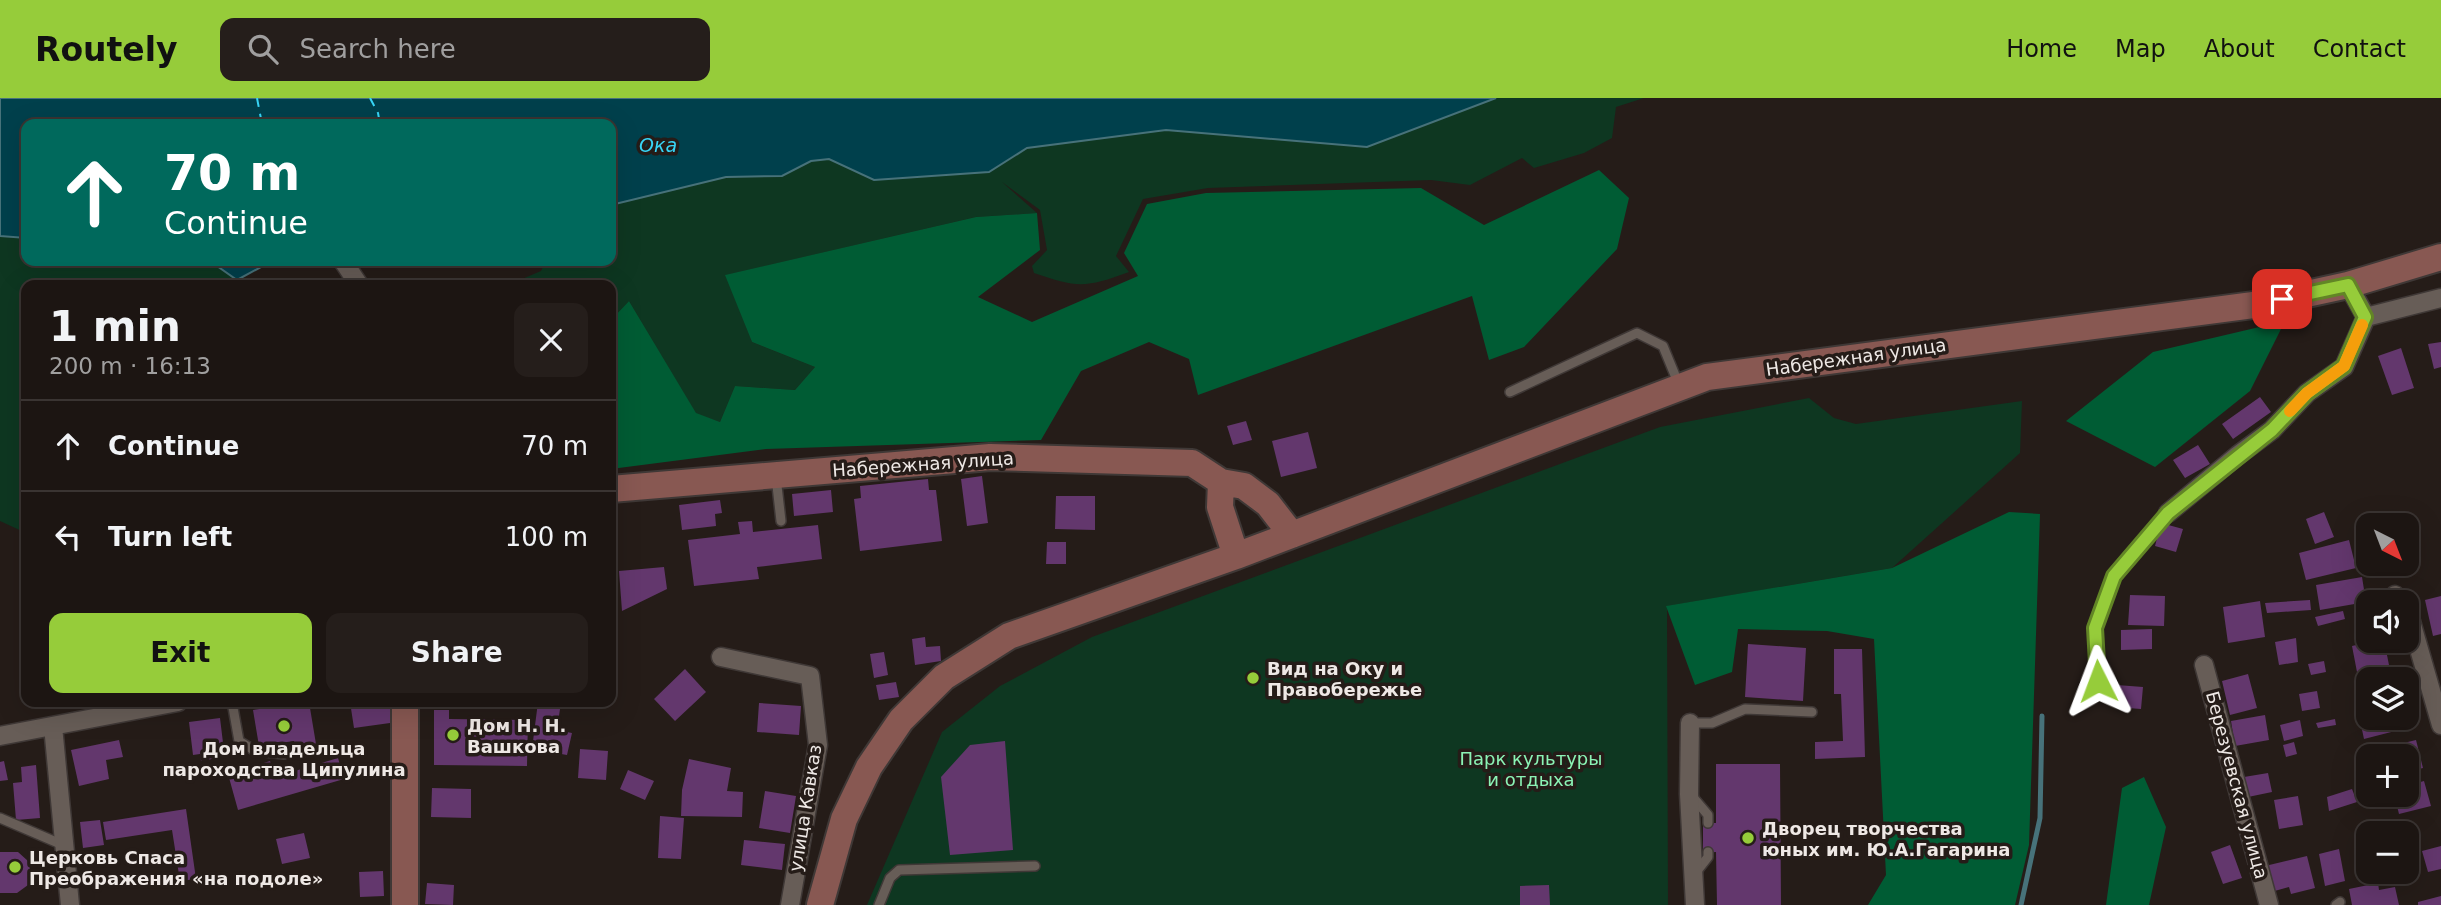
<!DOCTYPE html>
<meta charset="utf-8">
<style>
body{margin:0;font-family:"DejaVu Sans",sans-serif;background:#251e1b;color:#f1f3f6;height:100vh;display:flex;flex-direction:column;font-size:26px;white-space:nowrap}
*{box-sizing:border-box;margin:0}
p{font-size:23px;color:#a09f9f}
.icon{flex:none;width:38px;height:38px;fill:none;stroke:currentColor;stroke-width:2;stroke-linecap:round;stroke-linejoin:round}
.map{position:relative;flex:1;overflow:hidden}
.sheet{position:absolute;left:21px;top:182px;width:595px;height:427px;display:flex;flex-direction:column;background:#1c1512;border-radius:14px;box-shadow:0 7px 28px #0002,0 0 0 2px #3a3432}
.sheet>*{flex:none}
.banner{position:absolute;left:21px;top:21px;width:595px;height:147px;border-radius:14px;box-shadow:0 7px 28px #0002,0 0 0 2px #3a3432;background:#00695c;color:#fff;overflow:hidden}
.needle{width:46px;rotate:138deg}
.tools{position:absolute;left:2356px;top:415px;display:grid;gap:14px}
.tools a{display:grid;place-items:center;width:63px;height:63px;border-radius:14px;background:#1c1512;box-shadow:0 7px 28px #0002,0 0 0 2px #3a3432;font-size:35px}
.pin{position:absolute;display:grid;place-items:center;width:60px;height:60px;color:#fff;margin:-30px;border-radius:14px;box-shadow:0 4px 10px #0006}
.me{position:absolute;width:77px;margin:-38px;rotate:357deg;stroke-linejoin:round;filter:drop-shadow(0 0 5px #0008)}
.turn{display:flex;align-items:center;gap:24px;height:147px;padding:0 28px;font-size:32px}
.turn .icon{width:91px;height:91px;stroke-width:2.5}
.turn b{display:block;font-size:49px;line-height:60px}
.round{display:grid;place-items:center;flex:none;width:74px;height:74px;border-radius:14px;background:#251e1b}
.overview{display:flex;align-items:center;justify-content:space-between;height:119px;padding:0 28px}
h1{font-size:42px;font-weight:800;line-height:52px}
.primary-button{display:flex;gap:14px;margin-top:auto;padding:14px 28px}
.primary-button a{flex:1;height:80px;border-radius:14px;background:#96cc3a;color:#111;font-size:28px;font-weight:800;line-height:80px;text-align:center}
.primary-button a+a{background:#251e1b;color:#f1f3f6}
ul{padding:0;list-style:none}
li{display:flex;align-items:center;gap:21px;height:91px;padding:0 28px;border-top:2px solid #3a3432}
li div{flex:1}
li b{display:block;font-size:26px}
li em{font-style:normal}
header{display:flex;align-items:center;gap:42px;box-sizing:border-box;height:98px;padding:0 35px;background:#96cc3a;color:#111}
header strong{font-size:33px}
nav{display:flex;gap:38px;margin-inline-start:auto;font-size:24px}
.search{width:490px;height:63px;background:#251e1b;display:flex;align-items:center;gap:18px;box-sizing:border-box;padding:0 24px;border-radius:14px;color:#a09f9f;font-size:26px}
.map>svg:first-child{display:block}
.green{fill:#0e3721}
.forest{fill:#005c34}
.water{fill:#00404c;stroke:#47727a;stroke-width:2}
.lines{fill:none;stroke-linecap:round;stroke-linejoin:round}
.stream{stroke:#47727a;stroke-width:5}
.ferry{stroke:#38d5f6;stroke-width:2;stroke-dasharray:9 7;stroke-linecap:butt}
.building{fill:#63376d}
.lane-casing{stroke:#3f3836;stroke-width:12}
.street-casing{stroke:#3f3836;stroke-width:21}
.secondary-casing{stroke:#3f3836;stroke-width:30}
.lane{stroke:#675d57;stroke-width:9}
.street{stroke:#675d57;stroke-width:18}
.secondary{stroke:#885852;stroke-width:26}
.route-casing{stroke:#628526;stroke-width:18}
.route{stroke:#96cc3a;stroke-width:12}
.slow{stroke:#f59e0b;stroke-width:12}
.poi-dot{fill:#96cc3a;stroke:#251c18;stroke-width:2.5}
.labels{text-anchor:middle;dominant-baseline:central;stroke-width:7;stroke-linejoin:round;paint-order:stroke}
.street-label{font-size:18px;fill:#eee8e5;stroke:#251c18}
.poi-label{font-size:18px;font-weight:bold;fill:#eee8e5;stroke:#251c18;text-anchor:start}
.park-label{font-size:18px;fill:#8bf3b5;stroke:#251c18}
.water-label{font-size:19px;font-style:italic;fill:#38d5f6;stroke:#251c18}
</style>
<header>
<strong>Routely</strong>
<div class="search"><svg class="icon" aria-label="search" viewBox="0 0 24 24"><circle cx="10" cy="10" r="6"/><path d="M15 15l6 6"/></svg>Search here</div>
<nav><a>Home</a><a>Map</a><a>About</a><a>Contact</a></nav>
</header>
<div class="map">
<svg width="2441" height="807" viewBox="0 0 2441 807">
<rect width="100%" height="100%" fill="#251c18"/>
<path class="green" d="M1496 0H1644L1616 9 1612 40 1584 55 1534 70 1522 60 1470 87 1431 82 1208 90 1143 101 1116 158 1129 174C1086 190 1077 190 1034 175L1032 168 1047 152 1040 112 1002 84 1037 115 976 119 726 177 752 244 815 269 795 292 735 288 720 324 696 316 629 203 611 222V187H508L541 173 546 163H611V107L726 79 782 78 811 63 829 61 874 82 989 74 1027 50 1166 32 1367 49Z
M5 137 26 140V163H210L237 182 282 181 293 187H26V435L0 423V138Z
M1809 300 1834 320 1856 326 2022 303 2020 355 1892 470 1667 508 1668 807H867L942 634 1000 588 1092 539 1660 329Z"/>
<path class="forest" d="M1599 72 1629 100 1617 151 1524 249 1489 262 1472 198 1198 297 1189 261 1149 244 1081 273 1041 342 766 351 611 371V222L629 203 696 315 720 324 735 288 795 292 815 269 752 244 725 177 976 119 1037 115 1040 152 978 199 1032 224 1138 178 1124 155 1147 106 1206 95 1421 90 1484 127Z
M2285 223 2250 293 2155 369 2066 323 2153 254Z
M2009 414 2040 416 2029 747 2015 807H1868L1886 777 1874 541 1827 533 1738 531 1732 574 1695 587 1666 508 1892 470Z
M2144 679 2166 729 2149 807H2106L2122 690Z"/>
<path class="water" d="M0 0H1496L1367 49 1166 32 1027 50 989 74 874 82 829 61 811 63 782 78 726 79 611 107V26H26V140L0 138Z
M210 163H272L237 182Z"/>
<g class="lines">
<path class="stream" d="M429 165 430 163
M2021 807 2040 720 2042 618"/>
<path class="ferry" d="M257 0 262 26
M370 0 378 15 380 26"/>
</g>
<path class="building" d="M2441 244V269L2434 271 2428 246Z
M2401 250 2414 290 2392 297 2378 258Z
M2260 299 2271 314 2233 341 2222 326Z
M1246 323 1252 342 1233 347 1227 328Z
M1308 334 1317 370 1281 379 1272 343Z
M2198 347 2210 366 2185 380 2173 362Z
M982 378 988 425 967 428 961 381Z
M928 381 929 392H936L942 443 860 453 854 401 861 400 860 388Z
M831 392 833 414 794 418 792 396Z
M1056 398H1095V432L1055 431Z
M720 402 722 415 715 416 716 428 682 432 679 407Z
M2324 414 2334 439 2315 446 2306 421Z
M752 423 753 434 818 427 822 461 757 469 759 481 694 488 688 442 740 436 738 424Z
M2161 425 2183 431 2176 454 2155 448Z
M2349 442 2356 470 2306 482 2299 455Z
M1047 444H1066V466H1046Z
M664 469 667 491 622 513 619 473Z
M2362 479 2366 504 2320 512 2316 487Z
M2130 497 2165 498 2164 528 2128 527Z
M2441 498V536L2433 538 2425 502Z
M2310 502 2311 512 2267 515 2265 505Z
M2260 503 2265 539 2228 545 2223 509Z
M2343 513 2345 521 2318 528 2315 519Z
M2152 531V551L2121 552V532Z
M925 539 926 549 940 548 941 563 915 567 912 541Z
M2296 540 2298 564 2279 567 2275 544Z
M2377 542H2384L2389 567 2357 574 2352 548Z
M1748 546 1806 550 1803 603 1745 599Z
M1834 551H1862L1865 659 1815 661V644L1843 643 1841 596H1834Z
M884 554 888 577 874 580 870 556Z
M2324 563 2326 574 2311 577 2308 566Z
M685 571 706 594 675 623 654 601Z
M2390 571 2392 581H2368V597H2366L2361 577Z
M2248 576 2257 610 2230 617 2222 583Z
M896 584 899 599 879 602 876 587Z
M2117 587 2143 589 2141 611 2115 609Z
M2317 593 2320 610 2302 613 2299 596Z
M309 604 318 658 297 661 294 643 259 648 253 612Z
M350 604H390V625L354 630Z
M538 604H561L557 632 572 635 567 657 532 651Z
M759 605 801 608 799 637 757 634Z
M2368 606V620H2401L2403 631 2364 641 2357 608Z
M434 612H449V621L528 622 527 668 434 667Z
M2265 617 2269 642 2235 648 2231 623Z
M220 620 224 653 211 654 212 661 201 663 200 656 193 657 189 624Z
M2335 621 2336 627 2318 630 2316 625Z
M2300 622 2303 638 2284 643 2280 627Z
M119 642 123 659 106 662 109 681 79 688 71 652Z
M2416 642 2423 670 2406 674V658H2377L2375 652Z
M1005 643 1013 752 950 757 941 679 970 647Z
M2294 644 2297 656 2286 659 2283 647Z
M580 651 608 653 606 682 578 680Z
M338 660 344 681 238 712 228 676 270 663 275 679Z
M689 661 731 670 727 693 743 694 742 719 681 718 682 692Z
M4 663 8 682 0 683V664Z
M1716 666H1780L1781 807H1717L1716 754 1703 755V725H1716Z
M36 667 40 720 16 722 13 685 22 684 21 669Z
M628 672 654 683 645 702 620 691Z
M2268 675 2272 694 2248 699 2244 679Z
M2424 683 2431 708 2399 716 2394 696H2406V688Z
M432 690 471 691V720L431 719Z
M2352 691 2357 704 2329 713 2327 699Z
M765 693 796 698 790 735 759 730Z
M2298 698 2303 727 2279 731 2274 702Z
M186 711 196 781 180 783 172 732 106 742 103 724Z
M660 718 684 720 681 761 658 760Z
M100 722 104 747 83 750 80 724Z
M304 735 310 760 282 766 276 741Z
M744 742 785 746 782 772 741 767Z
M2230 747 2242 780 2223 786 2211 754Z
M2441 748V771L2428 774 2422 753Z
M2339 751 2345 783 2325 788 2319 756Z
M0 754H18L28 763 31 775 28 787 17 795H0Z
M2307 758 2315 790 2291 796 2289 789 2271 794 2265 768Z
M383 773 384 798 360 799 359 774Z
M427 785 454 787 453 807 425 806Z
M2378 785 2379 792 2395 789 2399 807H2352L2349 791Z
M1549 787 1550 807H1520V788Z
M2441 798V807H2418V804Z"/>
<g class="lines">
<g class="lane-casing">
<path id="lane" d="M1510 294 1637 235 1663 248 1679 287
M776 379 781 423
M2098 583 2095 530 2114 478 2168 415
M232 604 239 643 255 653 284 656
M407 605 455 604
M1690 625H1712L1745 611 1812 614
M1691 697 1708 717V725
M0 720 63 747
M1697 773 1708 759V754
M879 807 890 780 899 772 1035 768
M2336 807 2340 804"/>
</g>
<g class="street-casing">
<path id="street" d="M343 163 359 187
M2348 187 2366 219
M2168 415 2238 357 2272 332 2307 295 2344 269 2366 219 2441 200
M2395 497 2400 504
M2406 514 2410 520 2441 627
M721 559 810 578 818 647 790 807
M2204 567 2269 807
M1690 625 1689 696 1695 807
M53 628 70 807
M0 638 178 604"/>
</g>
<g class="secondary-casing">
<path id="secondary" d="M1221 384 1220 409 1236 458
M611 391 990 359 1192 365 1221 384 1244 388 1268 406 1292 437
M405 807V604
M820 807 844 721 869 669 901 622 944 579 1009 538 1236 458 1707 279 2261 206 2348 187 2441 159"/>
</g>
<use href="#lane" class="lane"/>
<use href="#street" class="street"/>
<use href="#secondary" class="secondary"/>
</g>
<g class="lines">
<g class="route-casing">
<path id="route" d="M2098 583 2095 530 2114 478 2168 415 2272 332 2307 295 2344 268 2365 219 2348 187 2282 201"/>
</g>
<use href="#route" class="route"/>
<path class="slow" d="M2290 313 2307 295 2344 268 2362 227"/>
</g>
<g class="poi-dot">
<circle cx="1253" cy="580" r="7"/>
<circle cx="284" cy="628" r="7"/>
<circle cx="453" cy="637" r="7"/>
<circle cx="1748" cy="740" r="7"/>
<circle cx="15" cy="769" r="7"/>
</g>
<g class="labels">
<g class="street-label">
<text transform="translate(1856 259) rotate(-8)">Набережная улица</text>
<text transform="translate(923 366) rotate(-4)">Набережная улица</text>
<text transform="translate(2237 687) rotate(75)">Березуевская улица</text>
<text transform="translate(805 710) rotate(-81)">улица Кавказ</text>
</g>
<g class="poi-label">
<text x="1267" y="570">Вид на Оку и<tspan x="1267" dy="21">Правобережье</tspan></text>
<text x="467" y="627">Дом Н. Н.<tspan x="467" dy="21">Вашкова</tspan></text>
<text x="284" y="650" text-anchor="middle">Дом владельца<tspan x="284" dy="21">пароходства Ципулина</tspan></text>
<text x="1762" y="730">Дворец творчества<tspan x="1762" dy="21">юных им. Ю.А.Гагарина</tspan></text>
<text x="29" y="759">Церковь Спаса<tspan x="29" dy="21">Преображения «на подоле»</tspan></text>
</g>
<g class="park-label">
<text x="1531" y="660">Парк культуры<tspan x="1531" dy="21">и отдыха</tspan></text>
</g>
<g class="water-label">
<text x="658" y="47">Ока</text>
</g>
</g>
</svg>
<div class="tools">
<a><svg class="needle" viewBox="-14 -14 28 28"><path d="M0-13l5 13h-10z" fill="#e53935"/><path d="M0 13l5-13h-10z" fill="#a09f9f"/></svg></a>
<a><svg class="icon" aria-label="sound" viewBox="0 0 24 24"><path d="M4 9h4l5-4v14l-5-4H4zM17 9q2 3 0 6"/></svg></a>
<a><svg class="icon" aria-label="layers" viewBox="0 0 24 24"><path d="M12 4l9 5-9 5-9-5zM3 14l9 5 9-5"/></svg></a>
<a>+</a>
<a>−</a>
</div>
<div class="pin" style="left:2282px;top:201px;background:#d93025"><svg class="icon" aria-label="arrive" viewBox="0 0 24 24"><path d="M6 21V4h12l-3 4 3 4H6"/></svg></div>
<svg class="me" style="left:2098px;top:583px" viewBox="-20 -20 40 40"><path d="M0-17L14 15 0 8-14 15z" fill="#96cc3a" stroke="#fff" stroke-width="4"/></svg>
<div class="banner">
<div class="turn"><svg class="icon" aria-label="ahead" viewBox="0 0 24 24"><path d="M12 20V5M6 11l6-6 6 6"/></svg><div><b>70 m</b>Continue</div></div>
</div>
<section class="sheet">
<div class="overview"><div><h1>1 min</h1><p>200 m · 16:13</p></div><a class="round"><svg class="icon" aria-label="close" viewBox="0 0 24 24"><path d="M6 6l12 12M18 6L6 18"/></svg></a></div>
<ul>
<li><svg class="icon" aria-label="ahead" viewBox="0 0 24 24"><path d="M12 20V5M6 11l6-6 6 6"/></svg><div><b>Continue</b></div><em>70 m</em></li>
<li><svg class="icon" aria-label="left" viewBox="0 0 24 24"><path d="M17 20v-9H6M10 6l-5 5 5 5"/></svg><div><b>Turn left</b></div><em>100 m</em></li>
</ul>
<div class="primary-button"><a>Exit</a><a>Share</a></div>
</section>
</div>
